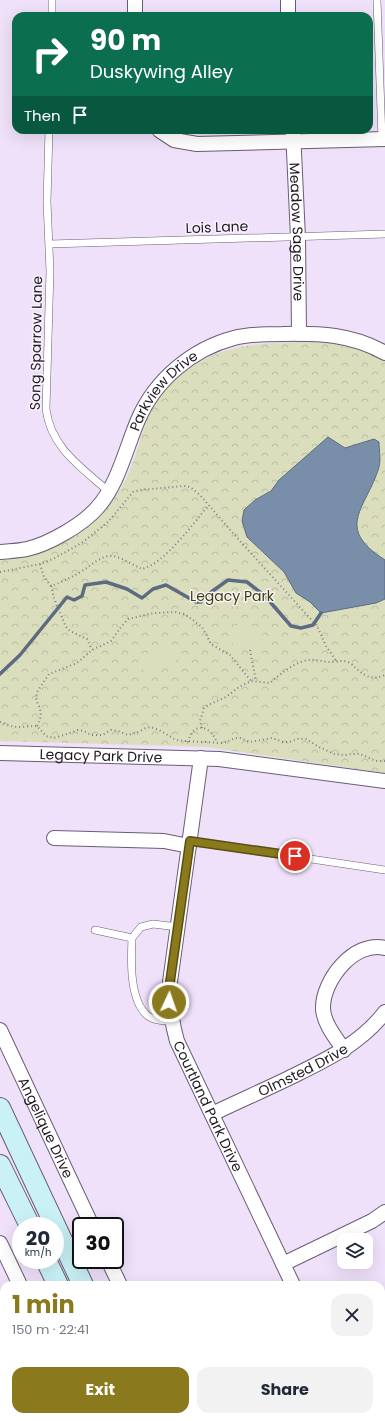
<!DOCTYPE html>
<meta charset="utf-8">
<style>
body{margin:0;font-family:Poppins,sans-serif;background:#f2f2f3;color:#1f2937;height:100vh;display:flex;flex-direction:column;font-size:15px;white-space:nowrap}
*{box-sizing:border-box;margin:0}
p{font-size:13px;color:#747a83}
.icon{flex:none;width:22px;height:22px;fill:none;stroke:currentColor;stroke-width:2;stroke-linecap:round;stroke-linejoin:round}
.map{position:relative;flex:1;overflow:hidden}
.side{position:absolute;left:0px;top:1281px;width:385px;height:140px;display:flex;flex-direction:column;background:#fff;border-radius:12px 12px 0 0;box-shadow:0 4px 16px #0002}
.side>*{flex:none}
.banner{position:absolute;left:12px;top:12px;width:361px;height:122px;border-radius:12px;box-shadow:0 4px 16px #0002;background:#0b6e4f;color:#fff;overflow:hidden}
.buttons{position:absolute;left:337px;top:1233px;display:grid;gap:8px}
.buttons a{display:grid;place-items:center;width:36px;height:36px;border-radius:8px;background:#fff;box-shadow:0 4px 16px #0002;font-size:20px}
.speed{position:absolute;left:12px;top:1217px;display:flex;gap:8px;font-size:20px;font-weight:700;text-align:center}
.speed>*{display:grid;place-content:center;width:52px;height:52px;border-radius:50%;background:#fff;box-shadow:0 4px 16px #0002;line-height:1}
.speed small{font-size:10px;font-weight:400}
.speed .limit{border:2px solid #111;border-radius:6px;background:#fff;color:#111}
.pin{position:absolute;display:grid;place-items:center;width:34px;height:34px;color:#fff;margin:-17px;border:2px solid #fff;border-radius:50%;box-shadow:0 1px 4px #0007}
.me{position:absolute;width:44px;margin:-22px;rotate:3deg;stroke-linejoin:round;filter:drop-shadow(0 0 3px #0008)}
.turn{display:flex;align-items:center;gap:14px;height:84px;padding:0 12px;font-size:18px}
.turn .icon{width:52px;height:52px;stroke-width:2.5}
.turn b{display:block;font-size:28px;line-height:34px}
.then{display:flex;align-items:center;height:38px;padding:0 12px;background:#0003;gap:8px;font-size:15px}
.round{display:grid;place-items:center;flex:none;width:42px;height:42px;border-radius:12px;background:#f2f2f3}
.summary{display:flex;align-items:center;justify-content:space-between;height:68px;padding:0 12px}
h1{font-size:24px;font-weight:700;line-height:30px;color:#8a791d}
.primary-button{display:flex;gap:8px;margin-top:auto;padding:8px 12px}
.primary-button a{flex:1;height:46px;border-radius:12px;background:#8a791d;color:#fff;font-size:16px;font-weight:700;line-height:46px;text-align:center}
.primary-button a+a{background:#f2f2f3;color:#1f2937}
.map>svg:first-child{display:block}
.park{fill:url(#park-crowns)}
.pitch{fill:#dadebd}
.water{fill:#788ea9;stroke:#5d6b80}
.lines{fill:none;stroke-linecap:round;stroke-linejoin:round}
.stream{stroke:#5d6b80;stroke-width:3.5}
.lane-casing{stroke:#6a5d73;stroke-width:8}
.street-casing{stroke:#6a5d73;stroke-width:16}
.secondary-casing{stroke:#6a5d73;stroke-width:22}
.path{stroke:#837a8a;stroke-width:2;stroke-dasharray:1 3;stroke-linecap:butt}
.lane{stroke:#fff;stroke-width:7}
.street{stroke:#fff;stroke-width:14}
.secondary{stroke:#caf2f6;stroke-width:20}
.route-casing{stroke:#5a4f13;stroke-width:10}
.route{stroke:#8a791d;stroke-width:7}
.labels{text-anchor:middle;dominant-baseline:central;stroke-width:3;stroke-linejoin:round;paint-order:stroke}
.street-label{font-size:14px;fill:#1f1922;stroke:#f8f2fc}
.park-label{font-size:14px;fill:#3e4001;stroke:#f8f2fc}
</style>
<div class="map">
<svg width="385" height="1421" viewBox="0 0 385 1421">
<defs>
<pattern id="park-crowns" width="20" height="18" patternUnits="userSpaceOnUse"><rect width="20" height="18" fill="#dadebd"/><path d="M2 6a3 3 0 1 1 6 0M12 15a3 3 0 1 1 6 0" fill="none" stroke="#bbbea2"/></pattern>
</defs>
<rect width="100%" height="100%" fill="#efe1fa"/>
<path class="park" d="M320 341C345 344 363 347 385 361V773L206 747 0 741V560C60 556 110 522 132 465 137 451 141 436 146 422 154 397 177 375 199 362 236 341 279 343 320 341Z
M385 1384V1421H358L356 1417H381V1385Z"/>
<path class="pitch" d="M238 622 264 630 257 652 231 643Z
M169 645 176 661 144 673 138 657Z"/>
<path class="water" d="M328 437 345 448 374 439 379 442C379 449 381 460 379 467 367 508 333 527 385 560V599L376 603 321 613 310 602 296 593 284 572 247 537 242 521 244 510 255 500 271 491 279 480Z"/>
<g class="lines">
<path class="stream" d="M0 674 20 655 67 597 74 600 82 596 85 585 106 582 127 589 142 598 153 589 166 585 196 602H201L207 595 228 580 247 582 265 596 291 626 301 628 313 625 321 613"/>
<g class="lane-casing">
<path id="lane" d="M377 0 382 139
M52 16V0
M49 130 47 202 50 271 46 409C51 448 81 467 108 491
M50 244 385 234
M190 841 385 870
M95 930 132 938
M172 1021C164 1021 155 1021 148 1016 129 1001 131 959 132 938L141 927 153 924 178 927"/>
</g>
<g class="street-casing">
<g id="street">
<path d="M288 0V16"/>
<path d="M135 16V0"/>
<path d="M159 130 174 140 197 144 385 139"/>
<path id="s1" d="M293 130 298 238 299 334"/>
<path id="s2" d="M0 552C9 551 18 551 27 549 49 544 82 525 97 508 118 485 126 448 138 420 155 380 192 349 234 338 249 334 266 334 282 334 319 333 352 334 385 353"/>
<path id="s3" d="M0 753 219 759 385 781"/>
<path id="s4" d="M201 758 170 982C169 1003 171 1020 177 1041L293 1285"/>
<path d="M54 838 164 841 189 846"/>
<path id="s5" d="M0 1030 92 1226"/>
<path d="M344 1050C336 1038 324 1024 323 1009 322 981 354 940 385 948"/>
<path id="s6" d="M212 1114C237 1102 262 1091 287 1079 323 1061 360 1045 385 1012"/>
<path d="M0 1243 20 1285"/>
<path d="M108 1260 120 1285"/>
<path d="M283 1264 372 1221 385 1212"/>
<path d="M381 1385 385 1384"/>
<path d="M247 1417 249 1421"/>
<path d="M356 1417 358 1421"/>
<path d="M69 1421V1417"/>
<path d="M262 1421 271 1417"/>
</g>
</g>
<g class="secondary-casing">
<path id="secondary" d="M0 1108 83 1285
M0 1165 30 1226
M46 1260 58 1285
M120 1417 122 1421
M145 1417 146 1421"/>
</g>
<path class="path" d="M40 564 44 577 51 586C62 582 72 577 82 571 92 565 101 555 113 556 123 558 133 565 142 569 165 563 192 525 208 506
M0 572 40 564 55 558 83 542 108 522 133 492 140 490 184 486 190 487 200 495 239 540 317 626 326 646 337 662
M51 586 53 592V596L66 627 70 631 87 639 92 650
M250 650 256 681
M0 722 10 726 17 727 37 726 46 736 53 738 61 736 78 730 84 731 91 735H102L111 730 118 731 128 735 136 733 146 728 151 727 161 731 176 740 183 741 224 743 235 738H240L250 742 272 738 283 742H289L298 739H306L319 747 334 754 345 755 352 754H360L376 761H385
M37 726C43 716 41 709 36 700L37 692 49 674 77 663 92 650 111 641 121 627 128 619 154 613 175 612 184 614 189 617 202 627 211 644 230 655 251 681
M202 728 200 721 204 708 208 705 226 697 239 687 251 681 270 683C282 673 295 661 310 660 316 659 323 662 329 662 336 662 343 659 350 663 353 665 354 667 357 669 365 677 374 680 385 675
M188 742C193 721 211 725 217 743
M381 1413 385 1407
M381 1416V1421"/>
<use href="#lane" class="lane"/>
<use href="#street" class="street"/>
<use href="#secondary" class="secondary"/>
</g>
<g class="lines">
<g class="route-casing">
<path id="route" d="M169 1002 170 982 190 841 295 856"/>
</g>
<use href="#route" class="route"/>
</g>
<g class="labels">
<g class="street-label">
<text transform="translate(217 227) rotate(-2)">Lois Lane</text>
<text stroke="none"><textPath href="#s1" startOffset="102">Meadow Sage Drive</textPath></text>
<text transform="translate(36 343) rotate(-89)">Song Sparrow Lane</text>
<text stroke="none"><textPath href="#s2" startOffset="246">Parkview Drive</textPath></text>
<text stroke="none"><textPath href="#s3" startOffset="101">Legacy Park Drive</textPath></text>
<text stroke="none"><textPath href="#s6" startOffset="101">Olmsted Drive</textPath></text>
<text stroke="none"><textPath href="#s4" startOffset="358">Courtland Park Drive</textPath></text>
<text stroke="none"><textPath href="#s5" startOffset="108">Angelique Drive</textPath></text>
</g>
<g class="park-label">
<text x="232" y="596">Legacy Park</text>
</g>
</g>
</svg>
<div class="buttons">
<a><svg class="icon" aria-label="layers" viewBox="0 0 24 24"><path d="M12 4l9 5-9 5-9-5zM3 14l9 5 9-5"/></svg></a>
</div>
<div class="speed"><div>20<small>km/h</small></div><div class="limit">30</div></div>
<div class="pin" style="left:295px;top:856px;background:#d93025"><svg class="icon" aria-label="arrive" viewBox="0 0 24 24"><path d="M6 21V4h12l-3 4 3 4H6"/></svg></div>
<svg class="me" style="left:169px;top:1002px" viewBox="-20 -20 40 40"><circle r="17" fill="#8a791d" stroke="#fff" stroke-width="3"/><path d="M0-11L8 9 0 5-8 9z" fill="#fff"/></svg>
<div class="banner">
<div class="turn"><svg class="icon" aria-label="right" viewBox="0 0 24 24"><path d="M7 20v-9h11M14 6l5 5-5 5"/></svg><div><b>90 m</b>Duskywing Alley</div></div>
<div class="then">Then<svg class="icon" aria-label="arrive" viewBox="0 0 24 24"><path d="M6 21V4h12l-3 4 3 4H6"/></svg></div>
</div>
<section class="side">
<div class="summary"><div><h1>1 min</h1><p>150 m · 22:41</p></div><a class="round"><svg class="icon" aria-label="close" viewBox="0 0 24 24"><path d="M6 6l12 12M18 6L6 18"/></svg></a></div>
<div class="primary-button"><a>Exit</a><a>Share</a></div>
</section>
</div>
